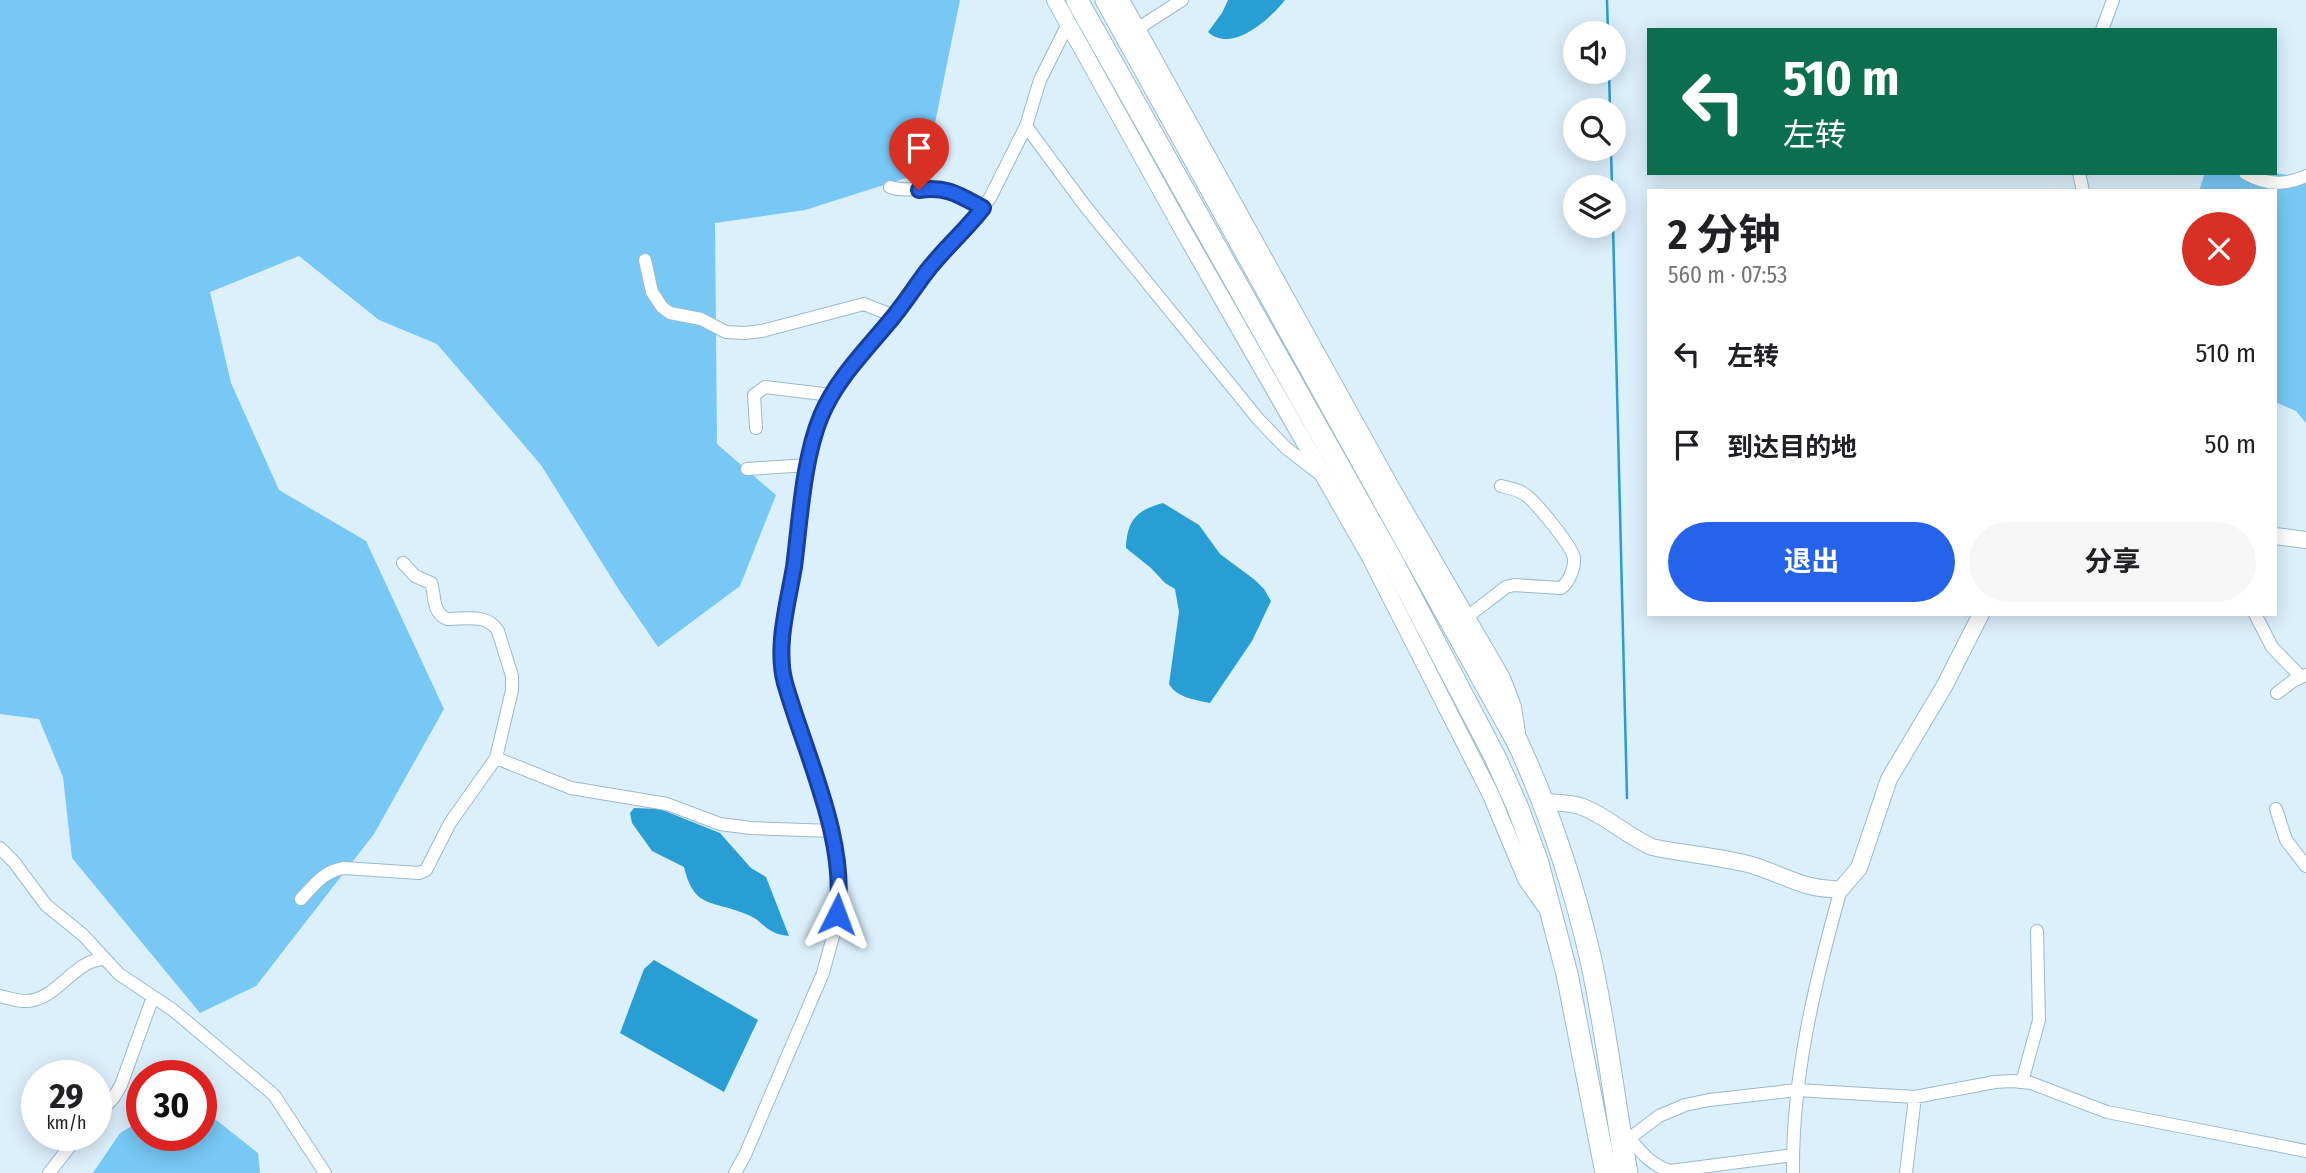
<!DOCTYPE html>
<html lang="zh">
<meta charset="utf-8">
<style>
body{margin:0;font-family:"Fira Sans Condensed","Noto Sans SC",sans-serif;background:#f6f6f6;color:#202124;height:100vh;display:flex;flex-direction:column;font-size:26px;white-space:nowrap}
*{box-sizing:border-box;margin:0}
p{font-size:23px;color:#757577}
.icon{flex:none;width:38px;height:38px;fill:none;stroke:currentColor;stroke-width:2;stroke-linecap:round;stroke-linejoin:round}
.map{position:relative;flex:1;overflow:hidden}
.details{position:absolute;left:1647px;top:189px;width:630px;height:427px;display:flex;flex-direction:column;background:#fff;border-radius:0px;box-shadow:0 4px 18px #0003}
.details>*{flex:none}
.guide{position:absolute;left:1647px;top:28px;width:630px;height:147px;border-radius:0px;box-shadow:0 4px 18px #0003;background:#0b6e4f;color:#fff;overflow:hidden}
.controls{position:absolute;left:1563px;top:21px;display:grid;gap:14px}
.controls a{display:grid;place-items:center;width:63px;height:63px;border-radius:50%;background:#fff;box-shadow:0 4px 18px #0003;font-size:35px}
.speed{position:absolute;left:21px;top:1060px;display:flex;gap:14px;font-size:35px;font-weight:700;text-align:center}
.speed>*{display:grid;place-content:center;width:91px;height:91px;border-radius:50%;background:#fff;box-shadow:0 4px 18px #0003;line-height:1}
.speed small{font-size:18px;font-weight:400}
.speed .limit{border:10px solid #d22;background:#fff;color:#111}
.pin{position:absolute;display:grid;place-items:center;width:60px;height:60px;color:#fff;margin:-72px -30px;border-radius:50% 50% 50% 0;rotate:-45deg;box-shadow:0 0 7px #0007}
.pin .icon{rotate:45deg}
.me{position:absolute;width:77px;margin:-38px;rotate:3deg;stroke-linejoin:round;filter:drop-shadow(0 0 5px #0008)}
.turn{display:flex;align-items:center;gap:24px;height:147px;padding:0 21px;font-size:32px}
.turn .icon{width:91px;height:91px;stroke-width:2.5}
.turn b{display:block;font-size:49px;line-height:60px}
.round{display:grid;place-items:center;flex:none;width:74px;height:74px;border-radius:37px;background:#f6f6f6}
.overview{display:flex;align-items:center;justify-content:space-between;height:119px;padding:0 21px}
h1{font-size:42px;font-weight:700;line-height:52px}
.action{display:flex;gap:14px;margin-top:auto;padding:14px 21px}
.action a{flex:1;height:80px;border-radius:42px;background:#2563eb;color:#fff;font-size:28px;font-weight:700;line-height:80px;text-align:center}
.action a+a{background:#f6f6f6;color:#202124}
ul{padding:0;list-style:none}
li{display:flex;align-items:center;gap:21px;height:91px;padding:0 21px}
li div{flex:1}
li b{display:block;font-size:26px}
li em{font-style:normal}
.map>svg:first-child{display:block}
.forest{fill:#77c8f5}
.water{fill:#289ed4}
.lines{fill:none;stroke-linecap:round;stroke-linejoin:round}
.stream{stroke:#289ed4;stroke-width:2.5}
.street-casing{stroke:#99bacd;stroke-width:14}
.secondary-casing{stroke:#99bacd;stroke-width:18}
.highway-casing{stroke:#99bacd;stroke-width:23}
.street{stroke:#fff;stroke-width:12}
.secondary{stroke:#fff;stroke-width:16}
.highway{stroke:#fff;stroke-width:21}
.route-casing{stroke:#184099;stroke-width:18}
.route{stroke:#2563eb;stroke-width:12}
</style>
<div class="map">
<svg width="2306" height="1173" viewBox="0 0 2306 1173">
<rect width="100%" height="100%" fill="#dcf0fc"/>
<path class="forest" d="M0 0H960L925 172 805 210 715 223 717 444 776 495 740 586 658 647 619 590 541 465 437 344 379 320 299 256 210 292 231 383 279 490 366 541 444 709 374 834 256 986 200 1013 72 858 63 777 39 719 0 714Z
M2205 173H2275L2306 178V423L2296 411 2275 402V191H2199Z
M201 1108 258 1153 260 1173H93L120 1133 142 1120V1136H201Z"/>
<path class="water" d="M1228 0H1285C1270 19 1232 54 1208 32L1222 13Z
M1163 503 1199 525 1220 554 1255 580 1264 589 1271 601 1252 641 1210 703C1196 700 1177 698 1169 684L1179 612 1175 589 1165 583 1151 568 1126 548C1127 520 1137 510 1163 503Z
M634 808 660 809 720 833 751 868 766 877 789 936C764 934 765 921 746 914 712 900 694 909 684 867L652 851 632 823 630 813Z
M654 960 758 1020 724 1092 620 1033 644 969Z"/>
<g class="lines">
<path class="stream" d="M1607 0 1608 33
M1609 72 1610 110
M1611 149 1612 187
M1613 226 1627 798"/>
<g class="street-casing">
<path id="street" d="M1137 29 1182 0
M2102 30 2113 0
M1026 126 1085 206 1259 420 1286 448 1321 475
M2079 173 2083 191
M2245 173C2265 185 2285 186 2306 176
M890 187C908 193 923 186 941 189 956 190 970 201 983 208
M645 260 652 292 662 307 670 313 701 319 726 332 744 333 762 331 864 304 894 316
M756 428 754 395 765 387 831 395
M747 469 808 465
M2255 614 2272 647 2301 677
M1467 617 1506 587 1514 585 1561 588C1569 583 1575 567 1574 558 1572 546 1537 504 1527 496 1520 490 1510 488 1501 486
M2277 693 2293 681 2306 675
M496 758 571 788 667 804 720 824 751 828 832 831
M2276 809 2286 840 2306 866
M0 848 14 862 46 905 83 935 119 974 173 1010 274 1095 325 1173
M301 899C314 885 324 871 344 868L419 873 426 870 450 823 496 758 512 690V676L498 631C487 613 465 619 447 619 431 611 436 597 431 583L415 576 403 563
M0 996C9 998 19 1002 28 1001 59 998 74 960 104 959
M2022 1082 2039 1020 2037 931
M96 1117 114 1097 121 1085 153 997
M1629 1138C1642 1153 1651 1165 1670 1171L1793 1155
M1622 1144 1659 1116 1685 1105 1709 1100 1797 1090 1915 1097 1995 1082 2012 1081 2031 1083 2107 1112 2306 1151
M49 1173 78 1136
M735 1173 745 1155 823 973 835 929 839 898 838 861 832 831 784 680 783 641 811 449 820 418 831 395 855 361 990 198 1026 126 1040 80 1068 24
M1793 1173C1792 1076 1815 982 1841 889
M1906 1173 1915 1097"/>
</g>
<g class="secondary-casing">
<path id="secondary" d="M1055 0 1180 225 1370 557 1491 795 1526 879 1545 906
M1121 0 1391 487 1502 678 1513 707 1517 733
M2275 536 2306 540
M1543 802C1556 803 1571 802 1583 807 1608 817 1627 836 1652 847 1684 854 1716 856 1748 864 1782 873 1803 891 1841 889L1859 868 1889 779 1945 685 1981 614"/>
</g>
<g class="highway-casing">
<path id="highway" d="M1077 0 1394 564 1495 757 1518 808 1538 863 1567 974 1606 1173
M1106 0 1518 743C1549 811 1573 883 1590 956 1606 1027 1614 1101 1627 1173"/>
</g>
<use href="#street" class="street"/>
<use href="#secondary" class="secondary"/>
<use href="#highway" class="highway"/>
</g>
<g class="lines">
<g class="route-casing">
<path id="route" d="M837 914C848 840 805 754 785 683 775 647 788 603 794 567 800 521 803 459 821 416 836 380 864 352 889 322 903 306 914 288 927 271 944 249 966 230 983 208 959 195 947 186 919 190"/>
</g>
<use href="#route" class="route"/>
</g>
</svg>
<div class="controls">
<a><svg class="icon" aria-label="sound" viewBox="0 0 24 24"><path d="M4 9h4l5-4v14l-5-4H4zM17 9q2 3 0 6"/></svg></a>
<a><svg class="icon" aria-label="search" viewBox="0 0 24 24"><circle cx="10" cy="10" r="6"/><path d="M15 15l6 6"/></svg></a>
<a><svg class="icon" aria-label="layers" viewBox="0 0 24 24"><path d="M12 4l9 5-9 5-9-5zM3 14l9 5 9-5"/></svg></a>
</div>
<div class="speed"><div>29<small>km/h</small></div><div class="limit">30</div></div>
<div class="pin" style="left:919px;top:190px;background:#d93025"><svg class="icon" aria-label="arrive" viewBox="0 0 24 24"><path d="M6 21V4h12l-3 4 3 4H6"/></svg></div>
<svg class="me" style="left:837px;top:914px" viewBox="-20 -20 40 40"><path d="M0-17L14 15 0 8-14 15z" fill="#2563eb" stroke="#fff" stroke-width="4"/></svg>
<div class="guide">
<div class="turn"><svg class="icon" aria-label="left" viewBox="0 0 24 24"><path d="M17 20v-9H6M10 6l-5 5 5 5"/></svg><div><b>510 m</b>左转</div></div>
</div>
<section class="details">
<div class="overview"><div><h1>2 分钟</h1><p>560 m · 07:53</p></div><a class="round" style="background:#d93025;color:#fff"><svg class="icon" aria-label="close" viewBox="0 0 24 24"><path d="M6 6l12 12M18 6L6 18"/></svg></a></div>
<ul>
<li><svg class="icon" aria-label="left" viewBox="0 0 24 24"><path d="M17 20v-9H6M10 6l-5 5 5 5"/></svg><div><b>左转</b></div><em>510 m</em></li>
<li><svg class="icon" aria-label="arrive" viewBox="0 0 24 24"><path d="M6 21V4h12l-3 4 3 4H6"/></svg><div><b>到达目的地</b></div><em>50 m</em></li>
</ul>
<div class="action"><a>退出</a><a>分享</a></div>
</section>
</div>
